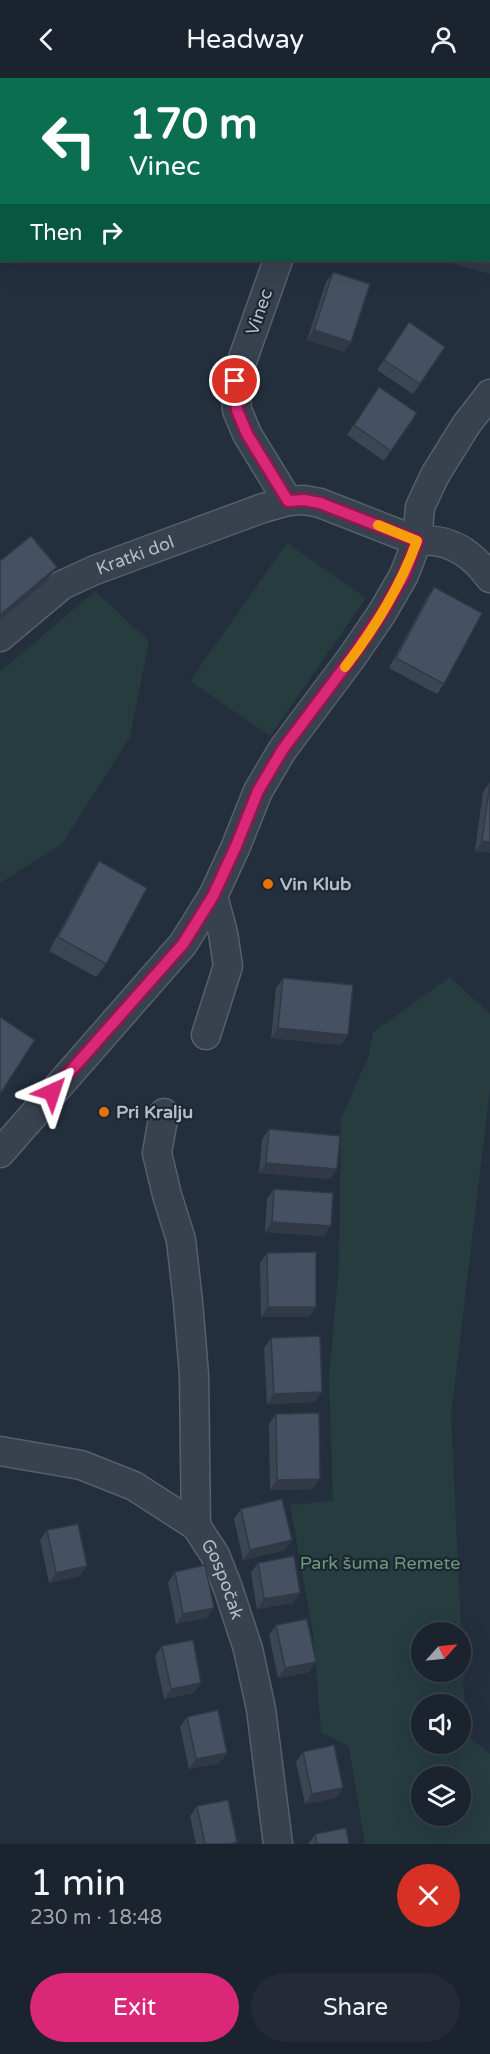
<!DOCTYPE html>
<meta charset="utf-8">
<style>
body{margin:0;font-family:"Varela Round",sans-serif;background:#242b36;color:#f1f3f6;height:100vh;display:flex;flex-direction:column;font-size:22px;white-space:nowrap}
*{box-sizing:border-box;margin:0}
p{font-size:20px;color:#a0a4aa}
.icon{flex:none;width:33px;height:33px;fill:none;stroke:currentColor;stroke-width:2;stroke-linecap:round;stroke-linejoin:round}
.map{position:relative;height:1766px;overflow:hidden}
.details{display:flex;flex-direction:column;background:#1b232e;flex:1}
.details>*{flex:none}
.guide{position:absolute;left:0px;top:0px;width:490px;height:183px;box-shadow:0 6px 24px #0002,0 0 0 2px #39404a;background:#0b6e4f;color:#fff;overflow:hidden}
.needle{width:39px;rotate:63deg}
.buttons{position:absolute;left:411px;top:1544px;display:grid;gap:12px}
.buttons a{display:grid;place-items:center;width:60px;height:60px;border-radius:50%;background:#1b232e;box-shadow:0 6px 24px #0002,0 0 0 2px #39404a;font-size:30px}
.pin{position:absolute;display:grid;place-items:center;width:51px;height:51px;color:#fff;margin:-26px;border:3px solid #fff;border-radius:50%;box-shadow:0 2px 6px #0007}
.me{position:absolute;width:66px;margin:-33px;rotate:42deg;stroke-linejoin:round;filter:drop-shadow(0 0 4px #0008)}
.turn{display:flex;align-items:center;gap:21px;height:126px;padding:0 30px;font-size:27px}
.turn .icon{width:78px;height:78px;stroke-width:2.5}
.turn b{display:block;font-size:42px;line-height:51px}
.then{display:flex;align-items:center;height:57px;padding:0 30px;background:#0003;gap:12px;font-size:22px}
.round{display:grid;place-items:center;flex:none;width:63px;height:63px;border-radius:32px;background:#242b36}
.summary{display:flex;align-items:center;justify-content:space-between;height:102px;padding:0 30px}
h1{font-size:36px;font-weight:600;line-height:45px}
.cta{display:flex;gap:12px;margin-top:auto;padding:12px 30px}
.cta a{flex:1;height:69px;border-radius:36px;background:#db2777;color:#fff;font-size:24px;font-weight:600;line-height:69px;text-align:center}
.cta a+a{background:#242b36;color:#f1f3f6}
header{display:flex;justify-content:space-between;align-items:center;height:78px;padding:0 30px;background:#1b232e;font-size:27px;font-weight:600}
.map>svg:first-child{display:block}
.green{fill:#263c3f;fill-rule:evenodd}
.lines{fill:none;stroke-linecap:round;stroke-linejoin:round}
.minor-casing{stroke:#565f6c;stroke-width:31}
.minor{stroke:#38414e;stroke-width:28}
.wall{fill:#3b4654}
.shaded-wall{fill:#303945}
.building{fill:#455162;stroke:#303945;stroke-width:1.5}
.route-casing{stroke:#8e194d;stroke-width:15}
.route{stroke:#db2777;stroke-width:10}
.slow{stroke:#f59e0b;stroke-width:10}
.food-dot{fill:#e8710a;stroke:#1d2633;stroke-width:2}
.labels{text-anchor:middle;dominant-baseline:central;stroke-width:4.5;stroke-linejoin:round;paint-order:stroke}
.street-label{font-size:18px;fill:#b4bcc9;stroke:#1d2633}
.poi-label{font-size:18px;font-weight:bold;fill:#b4bcc9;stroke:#1d2633;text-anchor:start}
.park-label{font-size:18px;fill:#6b9a76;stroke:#1d2633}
</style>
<header><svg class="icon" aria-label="back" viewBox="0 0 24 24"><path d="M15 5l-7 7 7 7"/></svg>Headway<svg class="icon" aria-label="person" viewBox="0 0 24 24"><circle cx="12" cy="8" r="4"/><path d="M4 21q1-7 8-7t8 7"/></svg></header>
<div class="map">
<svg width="490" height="1766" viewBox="0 0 490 1766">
<rect width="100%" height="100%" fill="#242f3e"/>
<path class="green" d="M287 465 366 520 270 658 190 603Z
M95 513 149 563 130 659 62 766 0 805V594Z
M450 899 490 936V1010L451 1338 466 1657 490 1676V1766H365L349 1669 321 1654 314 1561 290 1427 333 1423 329 1299 339 1187 341 1041 369 977 373 954ZM422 1554H460V1593H422ZM422 1626H460V1665H422ZM422 1698H460V1737H422Z"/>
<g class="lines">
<g class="minor-casing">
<g id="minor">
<path d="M341 2 342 0"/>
<path d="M278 182 235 303 237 332 247 356 288 423 304 422 320 425 417 463C448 459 472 475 490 500"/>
<path id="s1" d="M0 559 62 507 95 492 263 430 288 423"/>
<path d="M206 957 228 888 223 855 213 818"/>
<path d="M164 1035 157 1075 167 1117 181 1162 188 1224 194 1297 196 1448"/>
<path d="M0 1075 183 866 213 818 236 768 258 713 283 671 352 579 382 535 404 497 417 463 420 429 435 397 466 347 490 316"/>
<path id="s2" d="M0 1373 81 1387 134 1408 196 1448 215 1477 228 1510 248 1571 261 1631 278 1766"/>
</g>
</g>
<use href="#minor" class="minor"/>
</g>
<path class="wall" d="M333 194 351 264 344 274 307 262 326 204Z
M409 244 420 306 413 316 377 292Z
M379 309 417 335 384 383 347 357Z
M434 509 444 606 437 616 389 590 427 519Z
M490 704V775L475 773 483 714Z
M99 783 106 886 96 899 49 873 90 797Z
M283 900 348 957 341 967 271 960 276 910Z
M269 1051 337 1091 330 1101 259 1095 262 1061Z
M274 1111 324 1158 265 1154 267 1121Z
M267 1175 316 1229 309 1239H261L260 1185Z
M271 1260 315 1324 267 1326 264 1270Z
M276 1336 320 1401 313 1411 270 1412 269 1346Z
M241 1431 292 1462 285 1472 243 1482 234 1441Z
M47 1452 80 1498 49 1505 40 1462Z
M258 1485 293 1525 257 1531 251 1495Z
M175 1494 207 1540 176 1546 168 1504Z
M276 1547 316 1584 309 1594 278 1600 269 1557Z
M162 1568 194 1615 164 1621 155 1578Z
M187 1639 227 1675 220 1685 189 1691 180 1649Z
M303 1674 343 1710 336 1720 305 1726 296 1684Z
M197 1728 236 1766H196L190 1738Z
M315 1756 349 1766H308Z"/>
<path class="shaded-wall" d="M453 182H480L490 184V196L450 185Z
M314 252 351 264 344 274 307 262Z
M57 489 47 503 0 542V537Z
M482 763 490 764V775L475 773Z
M278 950 348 957 341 967 271 960Z
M266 1085 337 1091 330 1101 259 1095Z
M272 1144 331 1148 324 1158 265 1154Z
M268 1229H316L309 1239H261Z
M322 1314 315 1324 267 1326 274 1316Z
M320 1401 313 1411 270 1412 277 1402Z
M292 1462 285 1472 243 1482 250 1472Z
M87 1488 80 1498 49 1505 56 1495Z
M300 1515 293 1525 257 1531 264 1521Z
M214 1530 207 1540 176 1546 183 1536Z
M316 1584 309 1594 278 1600 285 1590Z
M201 1605 194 1615 164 1621 171 1611Z
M227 1675 220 1685 189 1691 196 1681Z
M343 1710 336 1720 305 1726 312 1716Z"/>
<path class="building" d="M378 0H440L439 2H378Z
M489 17H490V65H489Z
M489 134H490V184L480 182H489Z
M333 194 370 206 351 264 314 252Z
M409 244 445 269 420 306 384 282Z
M379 309 417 335 391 373 354 347Z
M31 458 57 489 0 537V483Z
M434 509 482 535 444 606 396 580Z
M490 704V764L482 763Z
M99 783 147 810 106 886 58 859Z
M283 900 353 907 348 957 278 950Z
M0 939 35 962 0 1016Z
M269 1051 340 1058 337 1091 266 1085Z
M274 1111 333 1115 331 1148 272 1144Z
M316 1174V1229H268L267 1175Z
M320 1258 322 1314 274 1316 271 1260Z
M319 1335 320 1401 277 1402 276 1336Z
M282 1421 292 1462 250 1472 241 1431Z
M78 1446 87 1488 56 1495 47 1452Z
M294 1478 300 1515 264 1521 258 1485Z
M205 1487 214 1530 183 1536 175 1494Z
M307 1541 316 1584 285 1590 276 1547Z
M193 1562 201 1605 171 1611 162 1568Z
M218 1632 227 1675 196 1681 187 1639Z
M334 1667 343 1710 312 1716 303 1674Z
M228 1722 237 1764 229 1766H205L197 1728Z
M346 1750 349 1766H317L315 1756Z"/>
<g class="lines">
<g class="route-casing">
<path id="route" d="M52 1014 183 866 213 818 236 768 258 713 283 671 352 579 382 535 404 497 417 463 320 425 304 422 288 423 247 356 237 332 235 303"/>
</g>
<use href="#route" class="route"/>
<path class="slow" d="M345 589C375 550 400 509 417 463L378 447"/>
</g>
<g class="food-dot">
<circle cx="268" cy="806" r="6"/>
<circle cx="104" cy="1034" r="6"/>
</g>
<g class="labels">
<g class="street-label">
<text transform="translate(259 234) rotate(-71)">Vinec</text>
<text stroke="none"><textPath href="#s1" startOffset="160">Kratki dol</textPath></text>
<text stroke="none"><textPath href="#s2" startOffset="273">Gospočak</textPath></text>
</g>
<g class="poi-label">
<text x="280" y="806">Vin Klub</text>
<text x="116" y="1034">Pri Kralju</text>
</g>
<g class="park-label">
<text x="380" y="1485">Park šuma Remete</text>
</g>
</g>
</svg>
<div class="buttons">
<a><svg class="needle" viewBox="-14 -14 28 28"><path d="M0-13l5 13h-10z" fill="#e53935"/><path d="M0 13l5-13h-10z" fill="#a0a4aa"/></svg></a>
<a><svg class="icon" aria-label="sound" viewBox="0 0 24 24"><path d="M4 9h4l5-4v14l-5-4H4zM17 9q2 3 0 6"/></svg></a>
<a><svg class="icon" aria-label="layers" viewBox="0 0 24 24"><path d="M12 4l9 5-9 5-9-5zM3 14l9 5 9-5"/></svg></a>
</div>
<div class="pin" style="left:235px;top:303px;background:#d93025"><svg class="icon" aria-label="arrive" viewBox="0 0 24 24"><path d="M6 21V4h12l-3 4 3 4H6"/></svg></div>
<svg class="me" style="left:52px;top:1014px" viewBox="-20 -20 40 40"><path d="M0-17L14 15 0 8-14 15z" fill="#db2777" stroke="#fff" stroke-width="4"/></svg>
<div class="guide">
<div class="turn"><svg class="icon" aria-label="left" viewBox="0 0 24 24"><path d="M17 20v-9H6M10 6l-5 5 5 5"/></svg><div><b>170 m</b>Vinec</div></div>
<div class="then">Then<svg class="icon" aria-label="right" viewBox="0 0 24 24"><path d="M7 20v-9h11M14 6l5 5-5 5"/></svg></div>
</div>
</div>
<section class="details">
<div class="summary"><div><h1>1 min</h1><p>230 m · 18:48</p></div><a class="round" style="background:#d93025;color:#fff"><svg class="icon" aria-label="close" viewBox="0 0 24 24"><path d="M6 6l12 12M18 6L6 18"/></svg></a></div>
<div class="cta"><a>Exit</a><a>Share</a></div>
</section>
